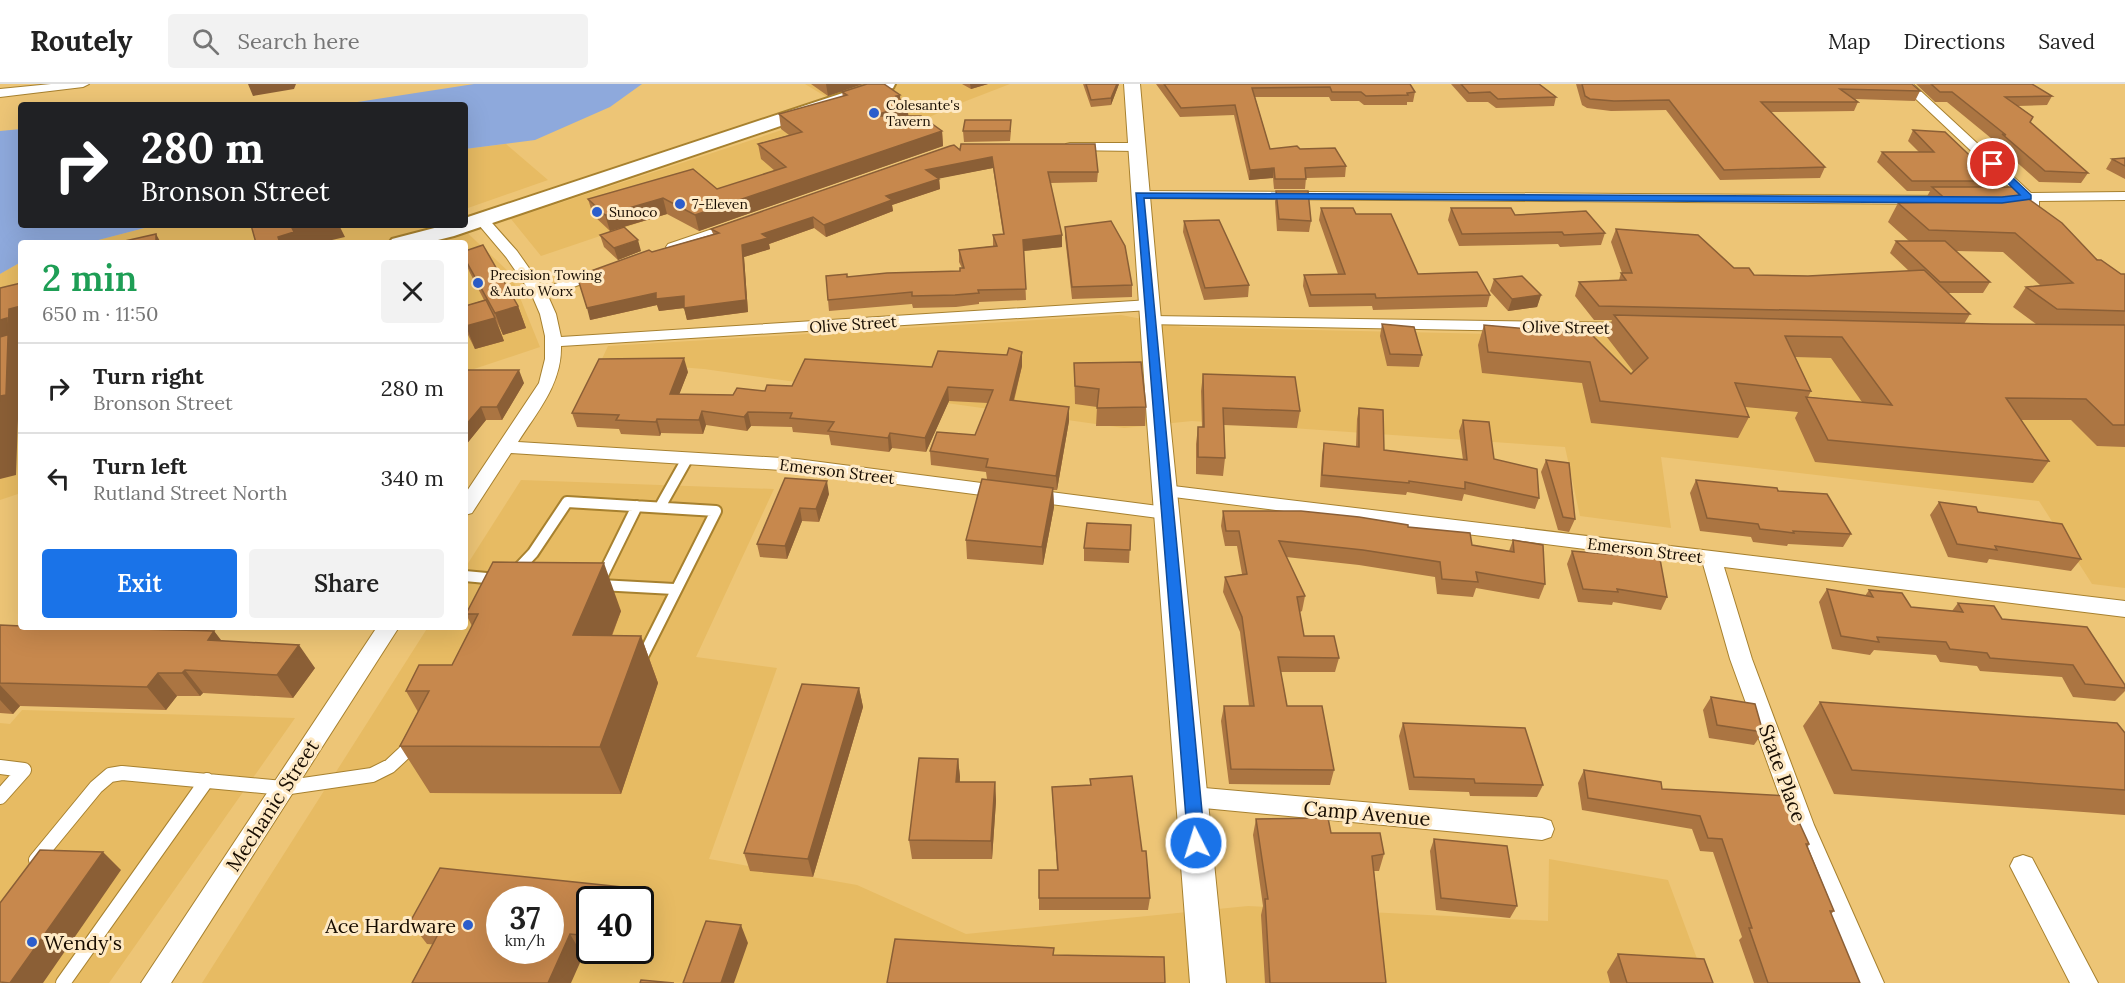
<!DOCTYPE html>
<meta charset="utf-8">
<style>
body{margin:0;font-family:Lora,serif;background:#f2f2f2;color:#222;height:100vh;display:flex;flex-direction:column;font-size:22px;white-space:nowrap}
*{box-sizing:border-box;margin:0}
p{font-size:20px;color:#767676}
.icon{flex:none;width:33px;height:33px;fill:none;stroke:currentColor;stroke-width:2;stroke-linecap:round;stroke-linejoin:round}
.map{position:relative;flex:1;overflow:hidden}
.drawer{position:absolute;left:18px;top:156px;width:450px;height:390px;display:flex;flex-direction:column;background:#fff;border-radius:6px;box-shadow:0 6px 24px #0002}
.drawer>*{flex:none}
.hud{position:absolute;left:18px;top:18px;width:450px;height:126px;border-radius:6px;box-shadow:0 6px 24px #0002;background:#202124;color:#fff;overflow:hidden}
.speed{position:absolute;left:486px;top:802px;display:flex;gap:12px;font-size:30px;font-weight:700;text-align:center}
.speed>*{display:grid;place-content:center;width:78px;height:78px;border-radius:50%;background:#fff;box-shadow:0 6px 24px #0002;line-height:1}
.speed small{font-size:15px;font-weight:400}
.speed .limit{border:3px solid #111;border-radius:9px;background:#fff;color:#111}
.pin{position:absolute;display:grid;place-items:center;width:51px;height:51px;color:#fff;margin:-26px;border:3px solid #fff;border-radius:50%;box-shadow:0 2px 6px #0007}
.me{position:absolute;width:66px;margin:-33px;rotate:355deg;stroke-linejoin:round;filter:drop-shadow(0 0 4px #0008)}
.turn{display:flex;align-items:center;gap:21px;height:126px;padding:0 24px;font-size:27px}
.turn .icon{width:78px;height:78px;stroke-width:2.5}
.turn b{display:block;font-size:42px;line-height:51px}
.round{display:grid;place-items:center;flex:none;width:63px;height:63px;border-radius:6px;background:#f2f2f2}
.head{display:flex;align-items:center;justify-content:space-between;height:102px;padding:0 24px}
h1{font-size:36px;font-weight:600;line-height:45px;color:#1e9e55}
.primary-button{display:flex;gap:12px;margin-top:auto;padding:12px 24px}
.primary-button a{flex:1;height:69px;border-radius:6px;background:#1a73e8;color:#fff;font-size:24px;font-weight:600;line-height:69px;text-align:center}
.primary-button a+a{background:#f2f2f2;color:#222}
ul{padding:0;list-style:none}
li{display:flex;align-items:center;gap:18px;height:90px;padding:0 24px;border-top:2px solid #e0e0e0}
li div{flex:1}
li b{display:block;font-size:22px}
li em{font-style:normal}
header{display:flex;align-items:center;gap:36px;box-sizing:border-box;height:84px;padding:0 30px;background:#fff;border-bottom:2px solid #e0e0e0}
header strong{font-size:28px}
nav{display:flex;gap:33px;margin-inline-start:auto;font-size:21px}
.search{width:420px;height:54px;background:#f2f2f2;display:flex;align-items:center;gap:15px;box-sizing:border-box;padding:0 21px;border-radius:6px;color:#767676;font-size:22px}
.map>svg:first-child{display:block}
.built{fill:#e7bb63;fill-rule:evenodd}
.water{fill:#8ea9dc}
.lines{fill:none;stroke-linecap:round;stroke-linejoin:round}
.service-far1-casing{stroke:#a7812f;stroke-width:14}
.service-casing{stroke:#a7812f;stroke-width:16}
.minor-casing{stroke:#a7812f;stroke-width:2}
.tertiary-casing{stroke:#a7812f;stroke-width:2}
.secondary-casing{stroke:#a7812f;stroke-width:4}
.service-far1{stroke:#fff;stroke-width:10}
.service{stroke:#fff;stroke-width:14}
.minor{fill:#fff;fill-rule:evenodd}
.tertiary{fill:#fff;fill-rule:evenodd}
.secondary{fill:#fff;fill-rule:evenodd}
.wall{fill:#ab7542;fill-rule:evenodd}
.shaded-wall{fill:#8b5f36}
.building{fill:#c7884d;stroke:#8b5f36;stroke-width:1.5;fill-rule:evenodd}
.route{fill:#1a73e8;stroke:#114b97;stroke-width:1.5}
.poi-dot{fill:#2c5ecc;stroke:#fee9c4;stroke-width:2}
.labels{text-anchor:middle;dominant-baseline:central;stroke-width:6;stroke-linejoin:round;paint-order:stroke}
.far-poi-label{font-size:14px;fill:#170c00;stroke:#fee9c4;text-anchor:start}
.street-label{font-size:16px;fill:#170c00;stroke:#fee9c4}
.near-street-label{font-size:20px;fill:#170c00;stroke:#fee9c4}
.near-poi-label{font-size:20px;fill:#170c00;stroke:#fee9c4;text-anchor:end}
</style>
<header>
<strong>Routely</strong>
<div class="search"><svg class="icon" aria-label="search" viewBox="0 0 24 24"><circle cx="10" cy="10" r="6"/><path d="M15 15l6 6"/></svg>Search here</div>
<nav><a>Map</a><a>Directions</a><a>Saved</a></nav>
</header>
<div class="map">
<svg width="2125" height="899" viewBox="0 0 2125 899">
<rect width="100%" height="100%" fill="#edc576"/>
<path class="built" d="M805 0H1010L966 17 851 67 541 172 511 135 846 25Z
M506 60 548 96 465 125V65Z
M156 141H459L510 189 540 263 465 288V159H87Z
M21 178V409L0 416V190Z
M1121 231 1184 243 2125 264V504L2092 500 2039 417 1661 373 1671 444 1580 432 1565 363 1192 337 1124 344 704 285 601 277 608 262Z
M521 396 774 405 696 573 777 584 709 775 857 801 966 850 1248 822 1548 837 1549 775 1668 796 1706 899H202L428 543H465V484ZM500 816H550V867H500ZM590 816H640V867H590Z
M22 626 295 634 109 899H0V639L10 640Z"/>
<path class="water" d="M474 0H642L610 23 535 56 465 65V21H338Z
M21 45V141H156L87 159H21V178L0 190V47Z"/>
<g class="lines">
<g class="service-far1-casing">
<path id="service-far1" d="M660 423 687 375
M516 487 533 469 567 418 716 427 640 578
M465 492 497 495
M600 497 637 422
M600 501 674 505"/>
</g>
<g class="service-casing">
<path id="service" d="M0 683 24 686 0 713
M36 776 96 703 110 691 122 689 283 704 372 691 390 682 405 668 412 656
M63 899 207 696"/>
</g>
<g class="minor-casing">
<path id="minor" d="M51 0H89L83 3 0 13V5Z
M1900 0H1913L2031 109 2125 108V116L2039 117V122L2034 123 2024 117 1994 119 1992 116 1994 113 2017 110Z
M1070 59H1136L1142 63 1136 67 1066 66 1064 63 1066 60Z
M1139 107 1952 112 1959 116 1952 120 1134 114 1132 111 1134 108Z
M480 130 485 131 517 167 543 204 602 184 609 188 607 191 548 212 556 230 561 253 1150 216 1158 221 1150 226 561 262C562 300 537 328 518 358L797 375 1166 423 1173 424 1176 429 1173 434 1166 435 797 387 511 369 472 429 465 431V410L539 299 545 275V252L540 230 531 209 506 173 473 134Z
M736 137 743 141 741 144 678 166 673 167 666 163 668 160Z
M1151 232 1633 239 1641 244 1633 249 1145 240 1143 237 1145 234Z
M1165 401 2125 517V533L1724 483 1752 575 1814 741 1884 899H1856L1790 741 1730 575 1703 480 1158 411 1156 407 1158 403Z
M377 543H399L171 899H141Z
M1193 703 1542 734 1551 737 1554 745 1551 753 1542 756 1193 723 1184 720 1181 713 1184 706Z
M2023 771 2032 774 2098 899H2070L2010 782 2014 774Z"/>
</g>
<g class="tertiary-casing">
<path id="tertiary" d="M1124 0H1140L1170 337 1226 899H1190L1147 337Z"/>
</g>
<g class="secondary-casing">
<path id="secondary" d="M870 0H895L893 4 454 152 426 159H389L392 155 446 141H465V134Z"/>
</g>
<use href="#service-far1" class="service-far1"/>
<use href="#service" class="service"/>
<use href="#minor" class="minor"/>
<use href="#tertiary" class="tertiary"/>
<use href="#secondary" class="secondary"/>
</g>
<path class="wall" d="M811 0H863L828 12Z
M962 0H988L971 5Z
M1083 0H1119L1111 21 1091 23Z
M1156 0H1410L1415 8 1413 18H1407V21H1364L1359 17H1331L1329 13H1255L1270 65H1300L1346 82 1345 93 1306 94 1305 105H1274L1273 94 1249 96 1234 31 1180 33Z
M1451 0H1539L1556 13 1554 22 1496 24 1488 18H1467Z
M1576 0H1912L1920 7 1915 17 1855 15 1858 18 1854 27 1770 28 1825 83 1820 94 1720 96 1666 26 1611 27 1587 24 1582 21Z
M1916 0H2032L2052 12 2047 21 2018 22 2033 33 2030 38 2088 89 2081 99 2039 98 1996 60 1997 59 1947 18H1935Z
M842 8 901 16 907 21 908 32 942 47 943 62 699 147 667 130 610 147 593 131 588 115 717 105 775 87 761 75 758 60 789 51 781 45 779 30 843 13Z
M1913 46 1984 85 1980 92 1986 97 1983 103 2121 190H2125V363L2097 362 2071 336H2021L2049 377 2033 399 1815 378 1795 334 1798 328 1745 323 1749 333 1738 354 1591 339 1582 299 1482 289 1478 261 1484 241 1576 250 1580 239 1631 290 1633 287 1606 252 1612 236H1594L1575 212 1579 198 1619 196 1621 189H1622L1611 158 1616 145 1754 191 1808 192 1909 187 1890 169 1896 157H1909L1888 138 1898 119 1924 118 1930 107H1907L1877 78 1882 68H1919L1908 57ZM1956 167 2003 168 2040 201 2026 203 2013 223 2036 240H1964L1970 230 1948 209H1983L1990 198ZM1795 273 1831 274 1862 318 1808 313 1811 307Z
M963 47H1011L1010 57 964 58Z
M960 66 1098 88 1097 98 1050 99 1062 163 1024 167 1026 216 979 218V220L956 223 913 224 912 220 829 227 828 216 847 193 960 187 962 184 959 178V166L993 162V151L1003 150 993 84 939 94 940 105 892 121 893 127 826 153 814 144 769 160 770 165 744 173 748 228 687 236 684 224 659 227 657 221 590 236 652 168 713 150 711 145Z
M2125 74V95L2106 85 2112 75Z
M1276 107 1311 137 1309 148 1277 147 1275 118Z
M1321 124 1356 130 1418 190 1490 211 1487 223 1373 226 1372 222 1309 223 1303 202 1304 191 1338 190 1319 136Z
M1451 124 1515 131 1605 149 1601 161 1560 163 1558 160 1459 162 1448 136Z
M1184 137 1249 201 1248 213 1204 216 1183 148Z
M1065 143 1132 201V213L1072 215 1065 153Z
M600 151 641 167 618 176 604 163Z
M465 167 518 222 526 244 503 251 497 238 504 257 475 265 465 245V222L484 216 470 189 465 177Z
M1494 195 1541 211 1537 223 1508 227 1490 207Z
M1382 240 1422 271 1419 283 1387 282 1380 252Z
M1022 268V282L1014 317 1069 337 1057 406H1053L1054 423 1043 481 967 475 966 456 987 395 986 388 931 381 930 367 975 351 988 319 949 317 926 368 892 364 889 368 831 361 829 351 793 348 792 343 751 342 747 347 706 341 703 350 661 349 660 352 621 350 619 345 577 343 572 329 688 288 679 310 733 311 765 307 792 302 932 283 1007 271Z
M1074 279 1146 323 1145 342H1096L1097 323 1075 320Z
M465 286 524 299 502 336H486L465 362Z
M1203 290 1300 327 1297 344 1224 341 1225 374 1223 392 1196 390V360L1198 343H1202L1201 307Z
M1359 324 1384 366 1463 376 1459 347 1463 336 1494 375 1539 414 1535 425 1464 410 1462 417 1407 408 1406 411 1320 403 1322 371 1324 359 1356 363 1357 335Z
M1546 376 1575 435 1569 448 1558 446 1541 388Z
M785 394 829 410 819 438 802 437 787 475 760 473 757 460Z
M1696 396 1778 407 1851 450 1843 463 1788 460 1787 462 1753 458 1751 453 1700 447 1690 409Z
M1939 418 1978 428 2081 475 2071 487 1989 475 1987 479 1948 473 1930 431Z
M1223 427 1408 443 1472 461 1509 467 1513 456 1545 500 1539 515 1476 504 1473 513 1437 510 1435 493 1359 481 1286 473 1305 512 1302 527 1300 528 1304 552 1339 574 1335 588H1281L1287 622 1334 686 1330 701 1229 700 1221 637 1224 622H1249L1240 548 1223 508 1225 493 1242 490 1237 462H1225L1221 442Z
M1131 441 1129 479 1084 477V464Z
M1572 467 1667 513 1661 526 1613 518 1612 521 1578 518 1567 480Z
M1827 505 1865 512 1869 506 1911 523 1952 527 1958 519 2002 535 2125 604V607L2115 617 2073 613 2062 593 1980 587 1977 582 1940 578 1936 571 1874 566 1870 571 1832 565 1819 518Z
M621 527 612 552H641L658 599 621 710 430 709 400 662 418 628 406 607 452 581 472 542 466 530Z
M0 541 214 547 221 556 315 584 293 614 203 609 200 612H177L166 626 20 622 13 630 0 629Z
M859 604 863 623 813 793 750 787 744 769Z
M1711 613 1763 648 1754 661 1709 654 1703 626Z
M1820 618 2125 649V731L1834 710 1803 642Z
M1403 639 1543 701 1537 713 1470 712 1469 708 1409 706 1399 652Z
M958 675 960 693V698H995L996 717 992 775H912L909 756Z
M1584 686 1662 705 1809 760 1808 763 1834 827 1831 830 1860 899H1754L1739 856 1742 853 1713 768 1700 767 1692 745 1582 726 1578 699Z
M1090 695 1142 767 1150 814 1148 826H1039V786H1057L1052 703 1090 701Z
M1256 735 1384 770 1379 787H1374L1386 899H1265L1261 831 1263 822 1253 751Z
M1434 755 1517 822 1510 834 1436 826 1430 767Z
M631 804 637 816H590V867H625L621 877 583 872 427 860 410 838Z
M1618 870 1713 899H1610L1607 888Z"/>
<path class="shaded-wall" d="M248 0H296L294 5 253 12Z
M826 0H863L828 12Z
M970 0H988L971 5Z
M1117 0H1119L1111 21V14Z
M900 11 901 23 907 21 909 36 873 32 896 12Z
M942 47 943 62 699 147 695 131Z
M992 73 993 84 927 97 926 86Z
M1274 84 1273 94 1249 96 1250 86Z
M939 95 940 105 892 121 893 127 826 153 824 141 886 112Z
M663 114 667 130 610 147 605 131Z
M813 133 814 144 769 160 770 165 744 173 748 228 687 236 684 224 659 227 657 221 590 236 587 224 656 209 762 150Z
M294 141H339L345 153 319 159H280L278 153 291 142Z
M156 150 161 159H156Z
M1062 151V163L1023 167V156Z
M638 156 641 167 618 176 614 164Z
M1541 211 1537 223 1508 227 1512 215Z
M21 222V334L18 335 16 391 0 395V236L9 225Z
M518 222 526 244 503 251 495 229Z
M495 234 504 257 475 265 466 242Z
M1022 268V282L1010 330V316Z
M684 274 688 288 674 324 670 310Z
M519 286 524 299 502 336 497 323Z
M948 303 949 317 926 368 925 354Z
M481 323 486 336 465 362V342Z
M1069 323V337L1057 406 1056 392Z
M702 327 706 341 703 350 699 336Z
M748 328 751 342 747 347 744 333Z
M657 335 661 349 660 352 656 338Z
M890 349 892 364 889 368 888 354Z
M827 397 829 410 819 438 816 425Z
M1053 404 1054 423 1043 481 1042 463Z
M800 424 802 437 787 475 785 462Z
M604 479 621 527 593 599 573 551Z
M214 547 231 570 208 556Z
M641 552 658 599 621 710 600 663Z
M299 561 315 584 293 614 277 591Z
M185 586 203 609 200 612 182 589Z
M158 589 177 612 166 626 147 603Z
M0 601 20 622 13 630 0 616Z
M859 604 863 623 813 793 808 775Z
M958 675 960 693 958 717 956 698Z
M995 698 996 717 992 775 991 757Z
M103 768 121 786 43 899H10Z
M631 804 637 816H625Z
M741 841 748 859 734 899H721Z
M570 850 583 872 571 899H548Z
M616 867H625L621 877Z"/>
<path class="building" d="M867 0H884L900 11 896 12 907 21 873 32H921L942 47 695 131 663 114 605 131 588 115 693 85 717 105 786 83 758 60 802 48 779 30 847 11 842 8Z
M1086 0H1117L1111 14 1091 16Z
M1164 0H1410L1415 8 1407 9 1408 11 1366 12 1361 8H1332L1330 3 1252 4 1270 65 1297 62 1300 65 1335 64 1346 82 1305 84 1306 95H1275L1274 84 1250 86 1235 21 1181 24Z
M1461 0H1539L1556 13 1498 15 1490 8 1469 9Z
M1582 0H1912L1920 7 1840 5 1858 18H1761L1825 83 1724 86 1669 16 1614 17 1590 15 1585 12Z
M1931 0H2032L2052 12 2005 13 2033 33 2030 38 2088 89 2045 87 2002 50 2006 51 1952 8H1940Z
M965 36H1011L1010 47H963Z
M1913 46 1945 48 1984 85 1969 84 1986 97H1912L1882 68H1934Z
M961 60H1095L1098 88H1048L1062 151 1023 156 1026 205 978 206 979 209 955 211 912 212V208L828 216 826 192 847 190V193L887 189 960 187V184H964L959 166 997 162 993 151 1004 150 992 73 926 86 939 95 886 112 892 116 824 141 813 133 762 150 768 154 742 161 746 216 684 224V212L656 215V209L587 224 577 192 649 166 652 168 719 149 711 145 950 62 954 61 960 66Z
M2125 74V82L2112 75Z
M1932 103H2012L2062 139 2097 176H2101L2121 190H2125V227L2057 225 2026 203 2073 199 2015 149 1929 146 1898 119 1949 118Z
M1276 107H1308L1311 137 1279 135Z
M1321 124H1353L1356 130H1391L1418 190 1477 188 1490 211 1376 214 1375 210 1311 211 1304 191 1345 190Z
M1451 124H1511L1515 131 1586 127 1605 149 1564 151 1562 148 1462 150Z
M1219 136 1249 201 1205 204 1184 137Z
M1111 137 1125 162 1132 201 1072 203 1065 143Z
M251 141H294L291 142 294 148 278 153 280 159H256Z
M624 143 638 156 614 164 600 151Z
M1616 145 1698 151 1734 184H1749L1754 191 1808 192 1924 186 1970 230 1599 222 1579 198 1626 196 1621 189H1632Z
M156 150V159H116Z
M1896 157H1945L1990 198H1940Z
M483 161 518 222 495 229 465 175V167Z
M1522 192 1541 211 1512 215 1494 195Z
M21 199V222L9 225 6 311 0 312V318V253L7 251V234L0 236V204Z
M486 216 495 234 466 242 465 240V222Z
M1614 231 1992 240 2125 241V341H2113L2086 315 2006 314 2049 377 1828 356 1806 313 1892 321 1842 253 1785 252 1811 307 1735 299 1749 333 1600 317 1590 278 1488 268 1484 241 1583 250 1580 239 1631 290 1648 274Z
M1382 240 1414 243 1422 271 1390 270Z
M1009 264 1022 268 1010 316 1069 323 1056 392 986 383 988 375 930 367 937 348 975 351 993 306 948 303 925 354 890 349 888 354 828 347 834 338 790 334 792 329 748 328 744 333 702 327 699 336 657 335 656 338 616 336 619 331 572 329 599 275 684 274 670 310 733 311 737 304 765 307 767 301 792 302 805 275 932 283 938 267 1007 271Z
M1141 278 1146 323 1097 324 1099 305 1075 302 1074 279Z
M465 286H519L497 323H481L465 342Z
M1203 290 1295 293 1300 327 1223 324 1225 374 1198 373V343H1204Z
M1359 324 1383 326 1384 366 1467 376 1463 336 1489 338 1494 375 1537 385 1539 414 1465 398V405L1409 397V399L1322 391 1324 359 1359 363Z
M1546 376 1569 379 1575 435 1563 433Z
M785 394 827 397 816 425 800 424 785 462 757 460Z
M982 395 1053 404 1042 463 966 456Z
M1696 396 1777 404 1778 407 1827 410 1851 450 1793 447 1794 449 1760 445 1758 440 1707 434Z
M1939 418 1976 423 1978 428 2062 440 2081 475 1995 462 1997 466 1957 460Z
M1223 427H1301L1359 433 1408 441V443L1470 449 1472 461 1514 468 1513 456 1543 461 1545 500 1476 488 1478 498 1442 495 1440 478 1363 466 1279 457 1305 512 1297 513 1304 552H1334L1339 574 1278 573 1287 622H1322L1334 686 1231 685 1224 622H1254L1242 533 1225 493 1247 490 1239 447H1226Z
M1087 439 1131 441 1130 466 1084 464Z
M1572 467 1660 475 1667 513 1617 505 1618 508 1583 505Z
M493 478 604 479 573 551 641 552 600 663 400 662 429 607H406L419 581H452L478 530H466Z
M1827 505 1873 513 1869 506 1902 509 1911 523 1963 528 1958 519 1994 522 2002 535 2087 543 2125 601V604L2085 600 2073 581 1990 574 1987 569 1950 565 1946 558 1877 553 1879 558 1841 552Z
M0 541 21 542V543H65L214 547 208 556 299 561 277 591 185 586 182 589H158L147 603 0 599Z
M802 600 859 604 808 775 744 769Z
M1711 613 1755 620 1763 648 1717 641Z
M1820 618 2117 639 2125 649V706L1852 686Z
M1403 639 1525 644 1543 701 1475 699 1474 695 1414 693Z
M919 674 958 675 956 698H995L991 757 909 756Z
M1584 686 1661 698 1662 705 1787 712 1809 760H1806L1834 827H1830L1860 899H1768L1749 844H1752L1722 755 1708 754 1700 732 1588 714Z
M1132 692 1142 767H1146L1150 814H1039V786H1058L1052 703 1091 701 1090 695Z
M1328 734 1331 749H1380L1384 770 1372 772 1386 899H1270L1265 815H1268L1256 735Z
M1434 755 1507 762 1517 822 1441 814Z
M40 766 103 768 10 899 0 898V819Z
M440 784 631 804 625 816H590V852L570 850 548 899H412L443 841 410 838ZM500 816H550V867H500Z
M706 837 741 841 721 899H683Z
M895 855 1054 864 1053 871 1164 873 1165 899H887Z
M1618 870 1704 875 1713 899H1627Z
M641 896 674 899H640Z"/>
<path class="route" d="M1990 78H1996L2031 111V115L2002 119 1144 114 1205 759 1203 765 1196 767 1190 765 1188 759 1136 109 2002 113 2020 111 1990 82Z"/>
<g class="poi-dot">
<circle cx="874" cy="29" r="6"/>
<circle cx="680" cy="120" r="6"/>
<circle cx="597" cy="128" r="6"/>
<circle cx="478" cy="199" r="6"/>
<circle cx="468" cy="841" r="6"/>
<circle cx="32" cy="858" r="6"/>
</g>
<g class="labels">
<g class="far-poi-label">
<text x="886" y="21">Colesante's<tspan x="886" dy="16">Tavern</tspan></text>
<text x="692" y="120">7-Eleven</text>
<text x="609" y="128">Sunoco</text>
<text x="490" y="191">Precision Towing<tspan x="490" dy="16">&amp; Auto Worx</tspan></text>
</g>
<g class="street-label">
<text transform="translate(853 240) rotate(-4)">Olive Street</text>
<text transform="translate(1566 243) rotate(1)">Olive Street</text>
<text transform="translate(837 387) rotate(7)">Emerson Street</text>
<text transform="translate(1645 466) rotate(7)">Emerson Street</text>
</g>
<g class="near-street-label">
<text transform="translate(1783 689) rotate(70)">State Place</text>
<text transform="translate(272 721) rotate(-57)">Mechanic Street</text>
<text transform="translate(1367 729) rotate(5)">Camp Avenue</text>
</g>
<g class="near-poi-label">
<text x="456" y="841">Ace Hardware</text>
<text x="44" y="858" text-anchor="start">Wendy's</text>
</g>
</g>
</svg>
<div class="speed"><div>37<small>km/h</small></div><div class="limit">40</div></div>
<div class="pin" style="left:1993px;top:80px;background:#d93025"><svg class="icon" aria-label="arrive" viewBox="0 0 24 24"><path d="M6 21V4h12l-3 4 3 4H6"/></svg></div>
<svg class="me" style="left:1196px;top:759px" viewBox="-20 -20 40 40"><circle r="17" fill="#1a73e8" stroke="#fff" stroke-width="3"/><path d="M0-11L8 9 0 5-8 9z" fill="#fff"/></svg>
<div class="hud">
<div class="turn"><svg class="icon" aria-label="right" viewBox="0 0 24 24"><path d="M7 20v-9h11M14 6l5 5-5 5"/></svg><div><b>280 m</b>Bronson Street</div></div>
</div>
<section class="drawer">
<div class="head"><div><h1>2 min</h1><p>650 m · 11:50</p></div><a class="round"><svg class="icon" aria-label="close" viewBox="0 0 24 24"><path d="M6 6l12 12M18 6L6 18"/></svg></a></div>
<ul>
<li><svg class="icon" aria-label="right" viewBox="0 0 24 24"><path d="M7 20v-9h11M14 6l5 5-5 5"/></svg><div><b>Turn right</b><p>Bronson Street</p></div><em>280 m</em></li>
<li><svg class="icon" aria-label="left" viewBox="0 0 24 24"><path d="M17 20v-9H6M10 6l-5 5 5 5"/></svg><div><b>Turn left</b><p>Rutland Street North</p></div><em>340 m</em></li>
</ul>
<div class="primary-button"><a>Exit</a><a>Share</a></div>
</section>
</div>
